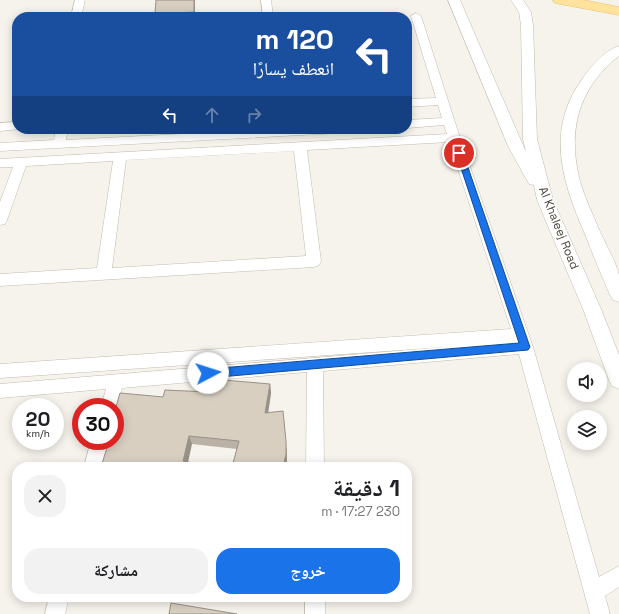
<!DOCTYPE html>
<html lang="ar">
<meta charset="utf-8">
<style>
body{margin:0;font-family:"Space Grotesk","Noto Naskh Arabic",sans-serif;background:#f2f2f2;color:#202124;direction:rtl;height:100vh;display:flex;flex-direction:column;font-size:15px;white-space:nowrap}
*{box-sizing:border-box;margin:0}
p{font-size:13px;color:#757577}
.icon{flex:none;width:22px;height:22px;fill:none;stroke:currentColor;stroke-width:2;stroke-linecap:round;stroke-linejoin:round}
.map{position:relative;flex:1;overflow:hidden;direction:ltr}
.details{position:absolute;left:12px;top:462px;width:400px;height:140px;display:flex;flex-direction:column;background:#fff;border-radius:16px;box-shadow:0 2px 10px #0003;direction:rtl}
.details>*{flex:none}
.top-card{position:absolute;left:12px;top:12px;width:400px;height:122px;border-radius:16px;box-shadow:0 2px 10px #0003;direction:rtl;background:#1a4fa0;color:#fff;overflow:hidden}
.buttons{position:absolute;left:567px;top:362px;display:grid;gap:8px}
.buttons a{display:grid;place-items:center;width:40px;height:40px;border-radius:50%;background:#fff;box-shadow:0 2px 10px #0003;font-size:20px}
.speed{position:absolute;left:12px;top:398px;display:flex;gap:8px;font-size:20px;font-weight:700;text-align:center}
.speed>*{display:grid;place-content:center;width:52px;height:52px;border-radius:50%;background:#fff;box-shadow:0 2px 10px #0003;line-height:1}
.speed small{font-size:10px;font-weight:400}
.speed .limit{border:6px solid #d22;background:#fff;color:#111}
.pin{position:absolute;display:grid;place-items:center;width:34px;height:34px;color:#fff;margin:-17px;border:2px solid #fff;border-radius:50%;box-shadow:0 1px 4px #0007}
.me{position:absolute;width:44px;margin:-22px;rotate:85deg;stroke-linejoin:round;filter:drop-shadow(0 0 3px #0008)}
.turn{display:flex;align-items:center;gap:14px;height:84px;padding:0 12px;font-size:18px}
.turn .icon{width:52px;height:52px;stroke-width:2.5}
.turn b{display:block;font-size:28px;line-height:34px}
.lanes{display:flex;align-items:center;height:38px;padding:0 12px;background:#0003;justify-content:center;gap:20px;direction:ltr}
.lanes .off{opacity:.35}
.round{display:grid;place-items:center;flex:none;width:42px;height:42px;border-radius:16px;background:#f2f2f2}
.summary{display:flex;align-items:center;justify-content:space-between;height:68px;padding:0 12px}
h1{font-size:24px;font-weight:700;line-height:30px}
.primary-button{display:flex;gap:8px;margin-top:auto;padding:8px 12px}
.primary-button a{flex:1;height:46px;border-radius:16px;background:#1a73e8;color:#fff;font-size:16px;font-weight:700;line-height:46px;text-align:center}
.primary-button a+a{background:#f2f2f2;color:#202124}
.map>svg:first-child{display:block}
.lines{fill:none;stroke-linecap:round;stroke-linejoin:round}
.minor-casing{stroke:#c2bbae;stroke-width:1}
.tertiary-casing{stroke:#c2bbae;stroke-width:1}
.primary-casing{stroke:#e6c16a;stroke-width:1}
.minor{fill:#fff;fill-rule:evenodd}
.tertiary{fill:#fff;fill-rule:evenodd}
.primary{fill:#ffe39c;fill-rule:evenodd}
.wall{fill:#bab2a6}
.shaded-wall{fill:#979187}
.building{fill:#d8cfc1;stroke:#979187}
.route{fill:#1a73e8;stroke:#114b97}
.labels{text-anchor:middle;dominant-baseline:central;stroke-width:3;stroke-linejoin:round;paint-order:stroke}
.street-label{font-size:12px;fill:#4b4439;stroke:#fff}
</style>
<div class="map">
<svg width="619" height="614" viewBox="0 0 619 614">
<rect width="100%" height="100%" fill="#f6f3ec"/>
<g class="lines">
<g class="minor-casing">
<path id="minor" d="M75 0H85L81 17H71Z
M261 0H271L273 17H263Z
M416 13 421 16 460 138 533 347 599 577 619 566V587L605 596 610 614H590L519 354 323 371 324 467H306L307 372 122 388 115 412V407H101L106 389 0 398V384L445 347 0 378V364L511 329 449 142 307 150 321 261 319 265 314 267 0 286V274L97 268 113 161 26 166 7 220 5 224 0 225V202L13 167H0V159L447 134 444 125 407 128V120L442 118 438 105 407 107V99L436 98 411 16ZM294 151 306 256 112 268 126 160Z
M17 122V129H20L0 131V123Z
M56 129H68L66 140 277 129H345L343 132 339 133 0 151V143L54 140Z
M91 441H109L102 467H84Z
M49 597H69L65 614H45Z
M305 597H325V614H305Z"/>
</g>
<g class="tertiary-casing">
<path id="tertiary" d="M448 0H460L526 152 523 139 521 25 519 12 511 0H523L531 12 533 25 537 139 553 200 601 309 619 355V389L612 386 609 380 583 309 537 200 534 185 529 184 508 146Z
M619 46V56C583 84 569 122 577 167 580 188 590 208 598 227 604 242 615 259 619 275 619 283 619 294 619 302L613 300 610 295C602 276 594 258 587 239 563 184 544 131 583 78 591 66 605 50 619 46Z"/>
</g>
<g class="primary-casing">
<path id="primary" d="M553 0H583L619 7V15L560 4 555 3Z"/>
</g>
<use href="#minor" class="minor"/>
<use href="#tertiary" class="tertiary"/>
<use href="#primary" class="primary"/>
</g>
<path class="wall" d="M195 0V17H155V14Z
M270 384 271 393 268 412 287 449V462L286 467H232L237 449 192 444 101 467 163 397 209 392Z"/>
<path class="shaded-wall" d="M194 0H195V17H194Z
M270 384 271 393 267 421 265 413Z
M189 436 192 444 187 467 183 461Z
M286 441 287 462 286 467H283Z"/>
<path class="building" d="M156 0H194V12L155 14Z
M212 379 270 384 265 413 283 411 286 441V454L283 467H232L239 441 189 436 183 461 212 467H101L109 441H115V410L120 393 163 397 165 390 209 392Z
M171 603 237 614H169Z"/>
<path class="route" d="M459 151 463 153 530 347 528 350 208 378 204 376 203 373 204 370 208 369 519 343 456 153Z"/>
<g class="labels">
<g class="street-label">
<text transform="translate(559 228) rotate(68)">Al Khaleej Road</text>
</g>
</g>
</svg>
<div class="buttons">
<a><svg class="icon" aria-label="sound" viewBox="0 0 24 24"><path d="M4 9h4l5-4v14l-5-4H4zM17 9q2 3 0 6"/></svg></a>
<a><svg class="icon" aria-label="layers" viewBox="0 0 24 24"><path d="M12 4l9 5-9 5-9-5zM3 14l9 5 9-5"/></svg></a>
</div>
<div class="speed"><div>20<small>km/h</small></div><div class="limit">30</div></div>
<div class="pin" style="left:459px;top:153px;background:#d93025"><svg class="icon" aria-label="arrive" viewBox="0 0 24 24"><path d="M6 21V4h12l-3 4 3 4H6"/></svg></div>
<svg class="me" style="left:208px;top:373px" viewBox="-20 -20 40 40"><circle r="19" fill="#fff"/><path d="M0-13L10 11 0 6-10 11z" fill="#1a73e8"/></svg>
<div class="top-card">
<div class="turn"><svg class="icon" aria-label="left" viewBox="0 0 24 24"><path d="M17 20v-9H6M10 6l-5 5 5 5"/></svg><div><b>120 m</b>انعطف يسارًا</div></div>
<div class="lanes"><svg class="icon" aria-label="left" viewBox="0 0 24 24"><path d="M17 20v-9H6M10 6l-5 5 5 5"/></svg><svg class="icon off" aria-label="ahead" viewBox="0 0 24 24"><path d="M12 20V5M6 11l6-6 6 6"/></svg><svg class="icon off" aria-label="right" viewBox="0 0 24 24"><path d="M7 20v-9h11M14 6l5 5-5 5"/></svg></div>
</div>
<section class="details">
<div class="summary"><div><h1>1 دقيقة</h1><p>230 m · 17:27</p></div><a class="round"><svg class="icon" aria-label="close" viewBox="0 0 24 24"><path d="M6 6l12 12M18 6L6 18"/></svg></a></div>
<div class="primary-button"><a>خروج</a><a>مشاركة</a></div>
</section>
</div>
